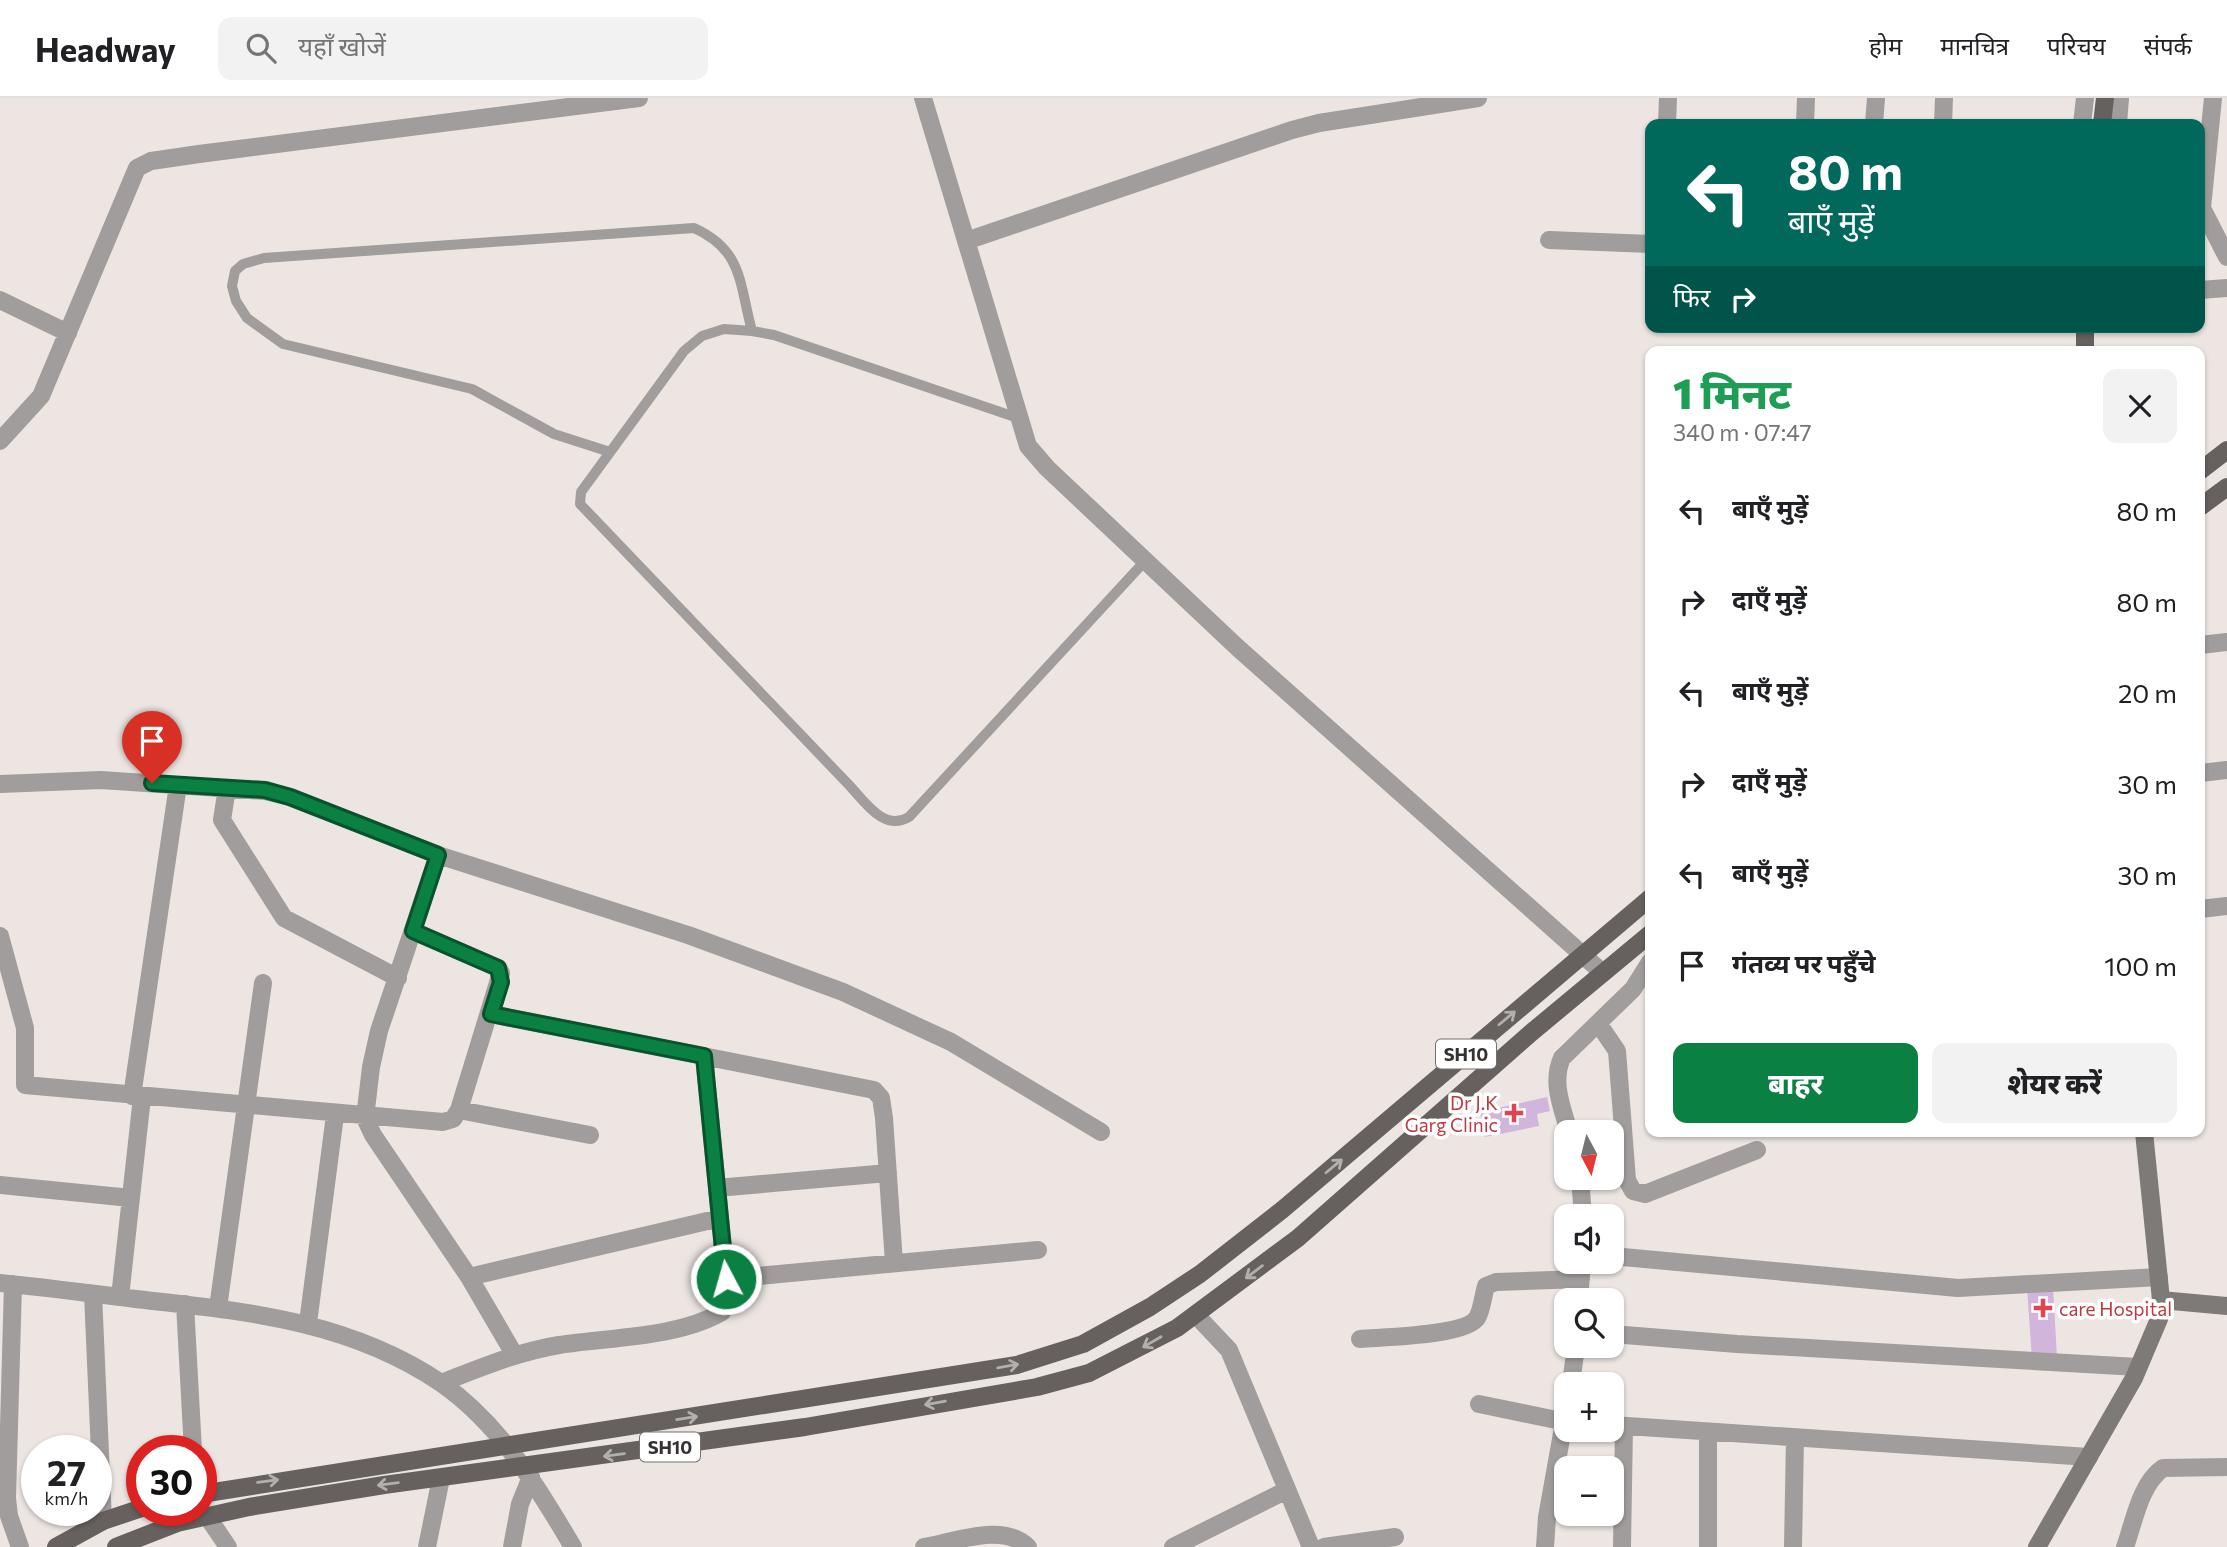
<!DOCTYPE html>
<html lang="hi">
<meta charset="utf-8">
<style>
body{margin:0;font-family:Commissioner,"Noto Sans Devanagari",sans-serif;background:#f2f2f2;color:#202124;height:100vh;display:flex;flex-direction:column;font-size:26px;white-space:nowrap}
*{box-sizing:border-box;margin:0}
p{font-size:23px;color:#757577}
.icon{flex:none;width:38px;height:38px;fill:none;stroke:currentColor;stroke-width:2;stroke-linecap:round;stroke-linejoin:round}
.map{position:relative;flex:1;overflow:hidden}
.side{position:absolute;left:1645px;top:248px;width:560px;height:791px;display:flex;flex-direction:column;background:#fff;border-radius:14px;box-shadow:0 2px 5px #0004}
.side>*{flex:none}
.top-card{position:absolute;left:1645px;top:21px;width:560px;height:214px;border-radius:14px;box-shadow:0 2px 5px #0004;background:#00695c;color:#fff;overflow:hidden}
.needle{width:46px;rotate:173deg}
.controls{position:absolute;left:1554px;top:1022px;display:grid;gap:14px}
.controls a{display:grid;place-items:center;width:70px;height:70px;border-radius:14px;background:#fff;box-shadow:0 2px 5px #0004;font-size:35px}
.speed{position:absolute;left:21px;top:1337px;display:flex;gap:14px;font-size:35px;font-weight:700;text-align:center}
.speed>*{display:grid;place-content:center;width:91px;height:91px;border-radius:50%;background:#fff;box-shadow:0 2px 5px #0004;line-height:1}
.speed small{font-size:18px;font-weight:400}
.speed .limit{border:10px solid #d22;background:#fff;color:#111}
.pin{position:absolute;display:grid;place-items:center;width:60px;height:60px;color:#fff;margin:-72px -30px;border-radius:50% 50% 50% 0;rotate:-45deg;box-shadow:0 0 7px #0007}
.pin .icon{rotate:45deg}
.me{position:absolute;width:77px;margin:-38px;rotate:354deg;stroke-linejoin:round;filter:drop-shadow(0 0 5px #0008)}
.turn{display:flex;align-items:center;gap:24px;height:147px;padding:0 28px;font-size:32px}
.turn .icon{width:91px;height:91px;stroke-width:2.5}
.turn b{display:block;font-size:49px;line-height:60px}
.then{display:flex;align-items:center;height:66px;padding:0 28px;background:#0003;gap:14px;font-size:26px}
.round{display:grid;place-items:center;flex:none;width:74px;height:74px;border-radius:14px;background:#f2f2f2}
.headline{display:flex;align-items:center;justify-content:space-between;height:119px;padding:0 28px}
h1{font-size:42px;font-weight:800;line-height:52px;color:#1e9e55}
.action{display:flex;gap:14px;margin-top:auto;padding:14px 28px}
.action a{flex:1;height:80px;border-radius:14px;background:#0b8043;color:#fff;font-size:28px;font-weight:800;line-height:80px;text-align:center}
.action a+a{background:#f2f2f2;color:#202124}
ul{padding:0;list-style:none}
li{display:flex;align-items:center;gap:21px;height:91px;padding:0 28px}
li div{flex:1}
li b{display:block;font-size:26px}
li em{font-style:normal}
header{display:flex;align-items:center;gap:42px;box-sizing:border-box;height:98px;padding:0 35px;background:#fff;border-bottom:2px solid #e0e0e0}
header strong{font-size:33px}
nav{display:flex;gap:38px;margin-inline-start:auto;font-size:24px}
.search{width:490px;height:63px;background:#f2f2f2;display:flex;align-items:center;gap:18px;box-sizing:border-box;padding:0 24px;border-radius:14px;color:#757577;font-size:26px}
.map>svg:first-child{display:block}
.building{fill:#d1b5db}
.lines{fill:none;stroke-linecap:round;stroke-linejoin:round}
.service{stroke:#a09d9c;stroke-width:10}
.minor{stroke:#a09d9c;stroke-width:18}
.secondary{stroke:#7e7a78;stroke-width:18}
.primary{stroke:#66615e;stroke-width:18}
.oneway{stroke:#b2b0ae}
.route-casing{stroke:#07532c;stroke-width:18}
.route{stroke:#0b8043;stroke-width:12}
.health-dot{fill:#e0444e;stroke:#fff;stroke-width:2.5}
.labels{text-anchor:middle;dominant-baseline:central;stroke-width:7;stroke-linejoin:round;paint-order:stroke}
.shield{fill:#fff;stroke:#72706f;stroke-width:2}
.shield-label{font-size:18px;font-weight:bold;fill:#353231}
.health-label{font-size:19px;fill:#be3a42;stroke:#fff;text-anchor:end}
</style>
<header>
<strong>Headway</strong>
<div class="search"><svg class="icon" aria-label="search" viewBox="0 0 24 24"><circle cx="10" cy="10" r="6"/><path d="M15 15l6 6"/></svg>यहाँ खोजें</div>
<nav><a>होम</a><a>मानचित्र</a><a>परिचय</a><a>संपर्क</a></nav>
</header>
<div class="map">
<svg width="2227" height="1449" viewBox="0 0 2227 1449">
<rect width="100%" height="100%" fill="#ece5e2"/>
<path class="building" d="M1547 999 1550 1013 1537 1016 1539 1028 1485 1039 1480 1014Z
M2053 1188 2057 1260 2032 1262 2027 1189Z"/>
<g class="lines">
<path class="service" d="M1018 320 774 237 752 233 724 231 702 238 684 253 581 394 580 406 849 687C865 704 884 734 909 719L1145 463
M610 354 554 336 472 291 283 246 247 220 236 203 232 188 235 173 243 166 264 160 694 130C743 152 739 185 752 233"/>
<path class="minor" d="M923 0 1028 348 1047 370 1238 550 1603 875
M2213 0 2202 110 2227 159
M1667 26 1668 0
M1805 26 1806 0
M1874 26 1876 0
M1943 26 1944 0
M2082 26 2085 0
M2118 26 2120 0
M1549 142 1650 146
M966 143 1292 32 1319 25 1478 0
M2200 192 2227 190
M0 202 68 235
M0 343 41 298 137 70 151 63 199 56 639 0
M2200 547 2227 544
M2200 675 2227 672
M0 686 101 682 265 693 290 699 438 757 688 837 843 894 951 944 1101 1034
M227 690 222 722 284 820 398 880
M438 757 379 933 371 969 365 1020 373 1037 469 1179 514 1256
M2200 811 2227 808
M0 838 25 930V987L443 1024 453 1021 459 1012 501 875 498 870 413 833
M491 916 874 992 881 1000 884 1020 894 1165
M1598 925 1617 953 1627 1082 1633 1093 1645 1096 1757 1052
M132 998 178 687
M459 1012 590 1037
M1569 1034C1562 1009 1551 984 1562 960L1633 891 1650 864
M1580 1080 1583 1118
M0 1087 131 1100
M717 1090 888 1075
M1612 1158 1958 1190 2159 1179
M469 1179 720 1120
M726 1181 1038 1152
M0 1185C51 1190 102 1197 153 1203 255 1214 354 1226 441 1285 500 1326 537 1388 573 1449
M13 1186 7 1400 9 1418 20 1449
M93 1196 103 1423
M120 1199 142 999
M1579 1202 1582 1164
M185 1206 193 1353
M218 1210 263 885
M1196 1217 1229 1252 1311 1449
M308 1225 335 1017
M1612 1236 1737 1246 2138 1269
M1360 1241C1382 1239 1465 1238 1477 1220 1482 1212 1483 1198 1486 1188L1496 1184 1581 1181
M441 1285C480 1270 517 1254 559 1247 610 1239 677 1240 722 1214L726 1181 704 958
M1571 1286 1576 1248
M1479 1306 1566 1324
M1612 1327 2089 1359
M207 1418 228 1449
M427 1449 441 1380
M512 1449 520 1406 531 1379
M924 1449C955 1444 1003 1424 1028 1449
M1173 1449 1287 1392
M1324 1449 1395 1439
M1545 1449 1547 1419 1566 1313
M1622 1449 1624 1328
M1708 1449V1334
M1793 1449 1795 1340
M2125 1449C2134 1424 2140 1386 2163 1370L2227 1369"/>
<path class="secondary" d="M2161 1202 2227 1208
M2037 1449 2134 1280 2159 1221 2161 1202 2144 1034"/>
<path class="primary" d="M2102 26 2105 0
M2085 254V229
M2200 373 2227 352
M2200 409 2227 389
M201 1396 1017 1267 1083 1246 1150 1209 1200 1176 1282 1112 1650 800
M56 1449 103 1423 142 1410
M116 1449 177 1425 249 1409 384 1387 805 1329 1037 1289 1089 1275 1177 1230 1298 1140 1532 934 1650 836"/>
</g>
<defs><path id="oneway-shaft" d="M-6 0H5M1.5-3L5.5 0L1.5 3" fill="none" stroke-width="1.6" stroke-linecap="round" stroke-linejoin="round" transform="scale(1.75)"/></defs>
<g class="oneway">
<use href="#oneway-shaft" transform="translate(1507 920) rotate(-40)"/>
<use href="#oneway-shaft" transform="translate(1334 1068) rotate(-40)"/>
<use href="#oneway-shaft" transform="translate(1254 1174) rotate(143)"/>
<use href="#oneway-shaft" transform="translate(1152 1244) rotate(150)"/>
<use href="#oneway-shaft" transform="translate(1008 1268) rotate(-10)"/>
<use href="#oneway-shaft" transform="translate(935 1305) rotate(170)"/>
<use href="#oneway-shaft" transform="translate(687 1320) rotate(-9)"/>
<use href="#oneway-shaft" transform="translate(614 1357) rotate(172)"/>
<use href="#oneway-shaft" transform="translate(268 1383) rotate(-8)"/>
<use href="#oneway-shaft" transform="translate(388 1386) rotate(172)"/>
</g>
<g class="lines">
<g class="route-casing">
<path id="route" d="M152 685 265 692 290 699 438 757 413 833 498 870 501 884 491 916 704 958 726 1181"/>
</g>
<use href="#route" class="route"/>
</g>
<g class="health-dot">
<path d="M1510.5 1004.5h7v7h7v7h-7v7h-7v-7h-7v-7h7z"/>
<path d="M2039.5 1199.5h7v7h7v7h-7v7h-7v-7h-7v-7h7z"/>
</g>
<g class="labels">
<g class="shield">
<rect x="1436" y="941.5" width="60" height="29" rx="5"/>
<rect x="640" y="1334.5" width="60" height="29" rx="5"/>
</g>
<g class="shield-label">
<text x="1466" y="956">SH10</text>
<text x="670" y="1349">SH10</text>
</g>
<g class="health-label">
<text x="1498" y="1004">Dr J.K<tspan x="1498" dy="22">Garg Clinic</tspan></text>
<text x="2059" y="1210" text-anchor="start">care Hospital</text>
</g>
</g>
</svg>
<div class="controls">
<a><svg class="needle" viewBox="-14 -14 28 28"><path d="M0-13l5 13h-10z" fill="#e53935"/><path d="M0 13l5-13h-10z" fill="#757577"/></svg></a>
<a><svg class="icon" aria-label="sound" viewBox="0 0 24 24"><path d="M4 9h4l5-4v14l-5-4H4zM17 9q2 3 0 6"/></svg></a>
<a><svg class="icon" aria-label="search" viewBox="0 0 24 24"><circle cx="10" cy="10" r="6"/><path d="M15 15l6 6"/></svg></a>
<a>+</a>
<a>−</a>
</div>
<div class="speed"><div>27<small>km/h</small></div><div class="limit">30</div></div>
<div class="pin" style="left:152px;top:685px;background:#d93025"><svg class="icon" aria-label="arrive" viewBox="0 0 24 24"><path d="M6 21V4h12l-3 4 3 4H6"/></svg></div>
<svg class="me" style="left:726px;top:1181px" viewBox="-20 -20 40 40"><circle r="17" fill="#0b8043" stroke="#fff" stroke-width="3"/><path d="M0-11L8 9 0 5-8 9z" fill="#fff"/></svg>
<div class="top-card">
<div class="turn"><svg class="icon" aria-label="left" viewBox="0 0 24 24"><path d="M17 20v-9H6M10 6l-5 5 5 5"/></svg><div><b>80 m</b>बाएँ मुड़ें</div></div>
<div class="then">फिर<svg class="icon" aria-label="right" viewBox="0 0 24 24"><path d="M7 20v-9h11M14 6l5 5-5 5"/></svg></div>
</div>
<section class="side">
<div class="headline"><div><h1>1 मिनट</h1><p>340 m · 07:47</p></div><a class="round"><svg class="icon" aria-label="close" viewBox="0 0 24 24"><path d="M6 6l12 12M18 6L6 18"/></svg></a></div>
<ul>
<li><svg class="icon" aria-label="left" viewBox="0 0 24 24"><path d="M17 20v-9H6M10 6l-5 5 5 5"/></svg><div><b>बाएँ मुड़ें</b></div><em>80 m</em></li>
<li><svg class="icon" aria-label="right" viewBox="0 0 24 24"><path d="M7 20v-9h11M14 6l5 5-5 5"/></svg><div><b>दाएँ मुड़ें</b></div><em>80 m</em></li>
<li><svg class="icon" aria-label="left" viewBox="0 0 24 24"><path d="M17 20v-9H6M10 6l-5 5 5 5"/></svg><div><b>बाएँ मुड़ें</b></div><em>20 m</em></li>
<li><svg class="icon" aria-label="right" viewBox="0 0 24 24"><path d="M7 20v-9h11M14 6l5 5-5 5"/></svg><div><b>दाएँ मुड़ें</b></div><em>30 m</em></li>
<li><svg class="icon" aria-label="left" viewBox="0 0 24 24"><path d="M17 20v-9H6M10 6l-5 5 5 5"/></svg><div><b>बाएँ मुड़ें</b></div><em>30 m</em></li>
<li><svg class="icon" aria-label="arrive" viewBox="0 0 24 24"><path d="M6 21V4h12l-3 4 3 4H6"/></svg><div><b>गंतव्य पर पहुँचे</b></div><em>100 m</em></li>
</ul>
<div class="action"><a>बाहर</a><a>शेयर करें</a></div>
</section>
</div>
